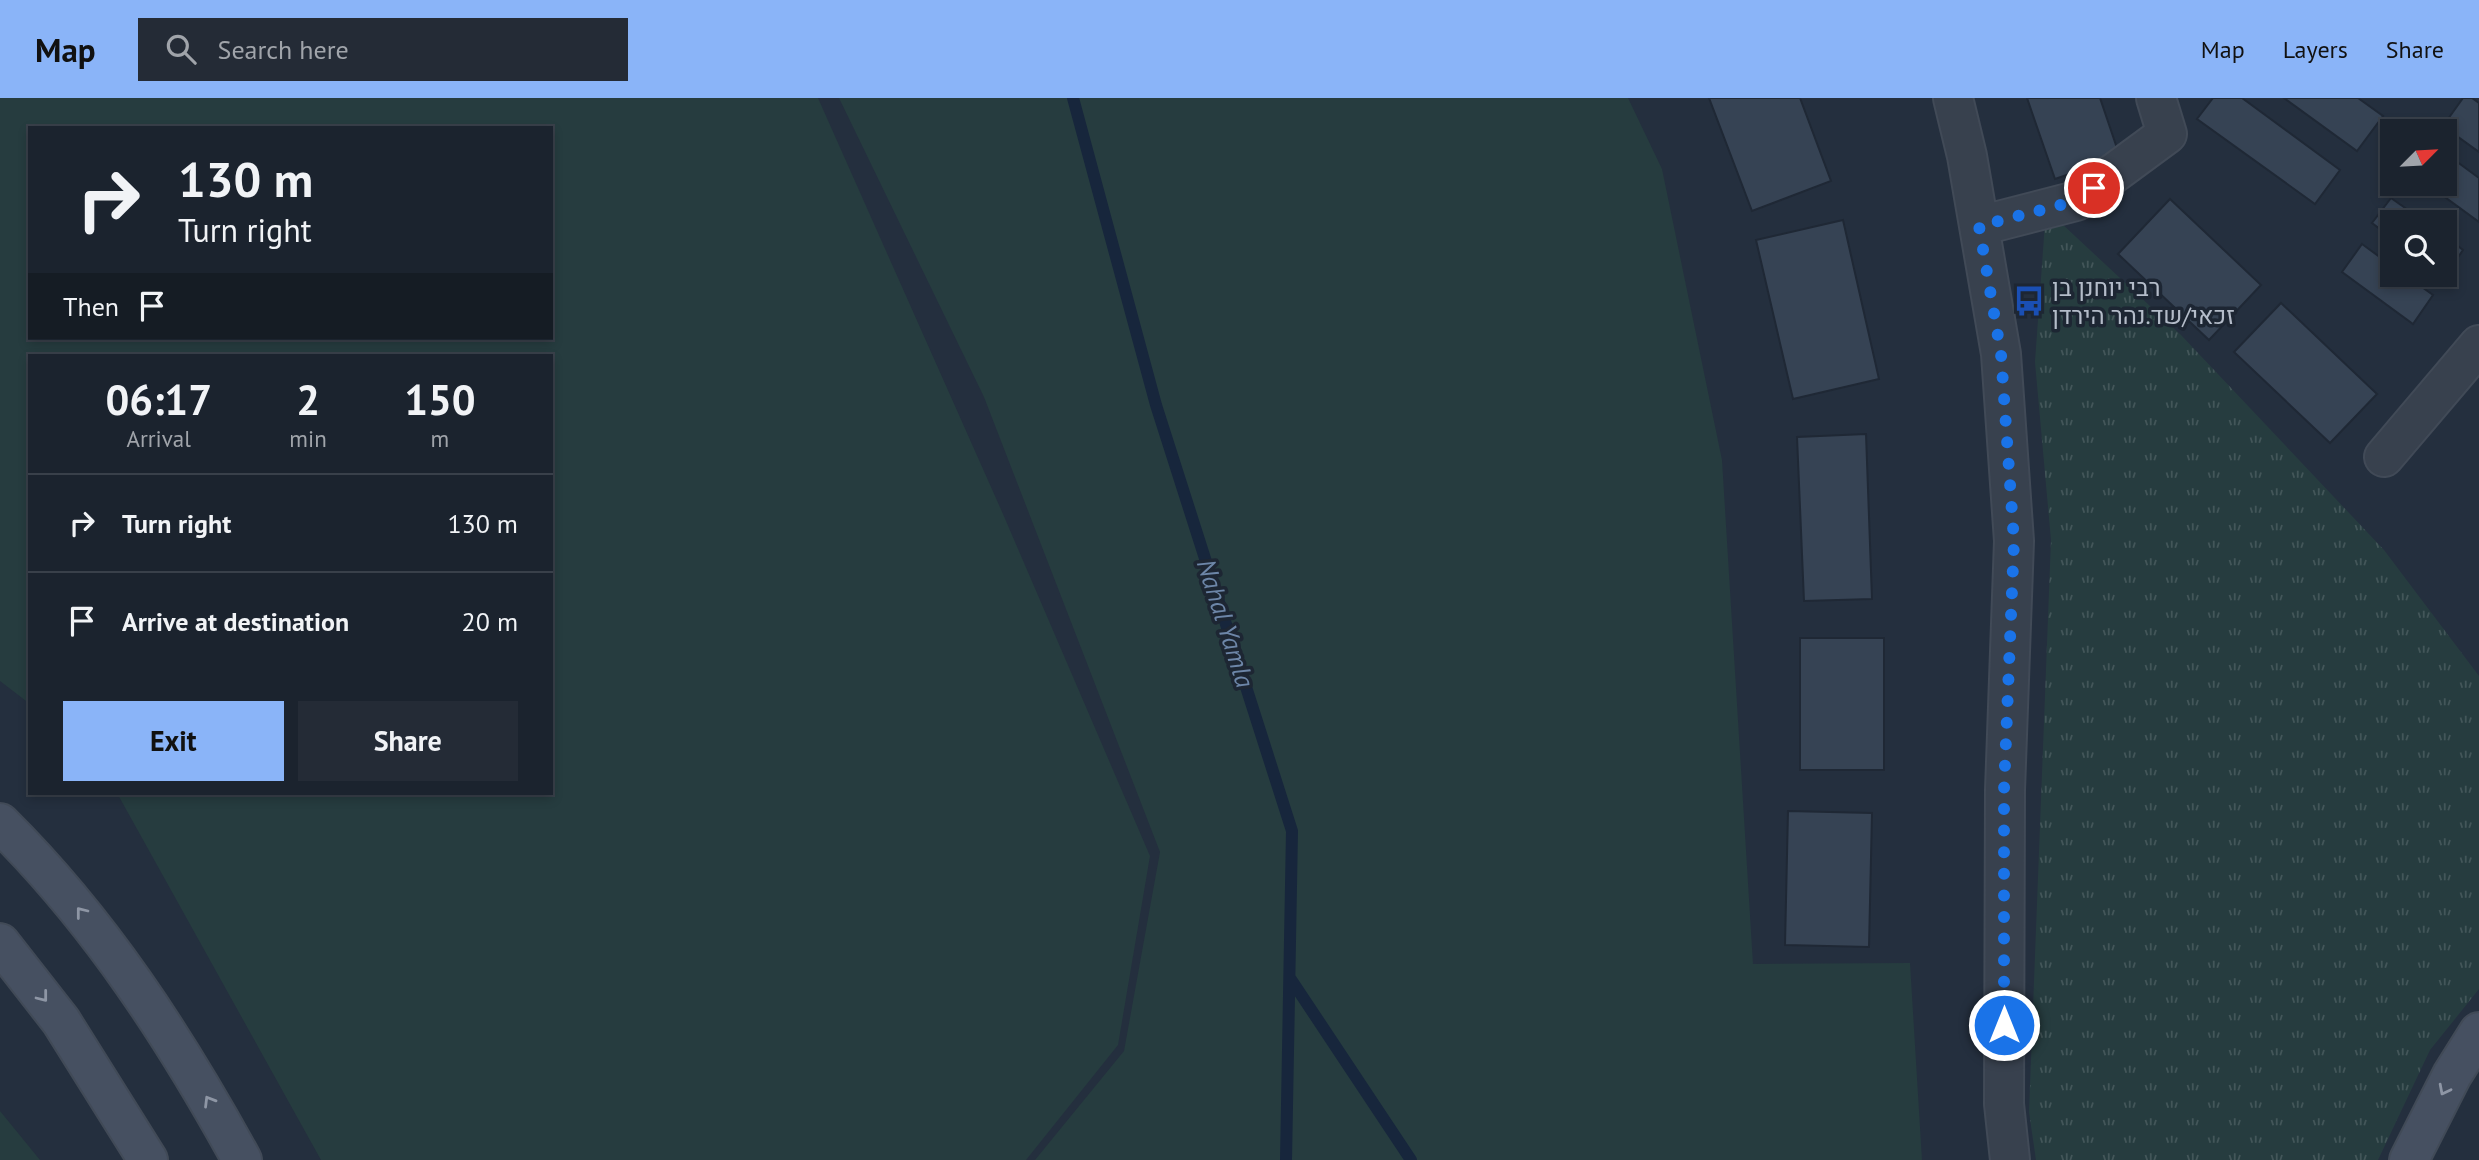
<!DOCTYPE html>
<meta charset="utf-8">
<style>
body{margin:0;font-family:"PT Sans",Heebo,sans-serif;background:#242b36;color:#f1f3f6;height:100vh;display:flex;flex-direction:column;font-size:26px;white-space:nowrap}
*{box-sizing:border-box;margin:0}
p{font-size:23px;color:#a0a4aa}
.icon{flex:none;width:38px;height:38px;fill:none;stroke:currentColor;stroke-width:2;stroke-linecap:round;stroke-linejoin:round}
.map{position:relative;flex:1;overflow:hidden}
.sheet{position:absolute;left:28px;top:256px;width:525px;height:441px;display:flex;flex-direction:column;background:#1b232e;border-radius:0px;box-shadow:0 4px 10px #0003,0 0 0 2px #39404a}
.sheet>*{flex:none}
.banner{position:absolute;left:28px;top:28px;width:525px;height:214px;border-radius:0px;box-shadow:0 4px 10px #0003,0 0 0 2px #39404a;background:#1b232e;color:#f1f3f6;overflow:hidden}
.needle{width:46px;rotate:66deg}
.buttons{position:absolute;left:2380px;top:21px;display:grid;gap:14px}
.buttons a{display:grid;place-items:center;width:77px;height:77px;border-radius:0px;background:#1b232e;box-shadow:0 4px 10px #0003,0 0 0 2px #39404a;font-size:35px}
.pin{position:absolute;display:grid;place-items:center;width:60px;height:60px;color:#fff;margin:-30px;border:4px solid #fff;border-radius:50%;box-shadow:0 2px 7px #0007}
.me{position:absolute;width:77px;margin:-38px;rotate:0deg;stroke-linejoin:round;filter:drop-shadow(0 0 5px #0008)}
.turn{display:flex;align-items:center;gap:24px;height:147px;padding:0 35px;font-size:32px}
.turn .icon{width:91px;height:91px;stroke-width:2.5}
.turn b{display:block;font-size:49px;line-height:60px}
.then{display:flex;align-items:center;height:66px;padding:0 35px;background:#0003;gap:14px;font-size:26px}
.eta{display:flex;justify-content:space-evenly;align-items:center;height:119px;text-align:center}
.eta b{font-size:42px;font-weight:700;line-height:49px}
.action{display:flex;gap:14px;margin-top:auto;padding:14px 35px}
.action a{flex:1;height:80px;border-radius:0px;background:#8ab4f8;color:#111;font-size:28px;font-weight:700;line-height:80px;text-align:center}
.action a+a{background:#242b36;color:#f1f3f6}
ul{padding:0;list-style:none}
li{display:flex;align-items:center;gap:21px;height:98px;padding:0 35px;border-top:2px solid #39404a}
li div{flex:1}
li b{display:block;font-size:26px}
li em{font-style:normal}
header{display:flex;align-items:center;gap:42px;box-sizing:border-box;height:98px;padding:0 35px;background:#8ab4f8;color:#111}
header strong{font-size:33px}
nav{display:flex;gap:38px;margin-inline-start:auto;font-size:24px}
.search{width:490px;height:63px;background:#242b36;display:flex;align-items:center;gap:18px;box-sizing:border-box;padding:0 24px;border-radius:0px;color:#a0a4aa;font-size:26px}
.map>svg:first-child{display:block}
.grass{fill:#263c3f;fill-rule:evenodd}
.park{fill:url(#park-tufts)}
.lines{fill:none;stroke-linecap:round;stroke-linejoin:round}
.stream{stroke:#17263c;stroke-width:12}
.building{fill:#364354;stroke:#1f2835;stroke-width:2}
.street-casing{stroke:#414a57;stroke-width:42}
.secondary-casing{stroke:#414a57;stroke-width:42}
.street{stroke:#38414e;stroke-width:38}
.secondary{stroke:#465061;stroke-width:38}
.oneway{stroke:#8e96a5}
.route{stroke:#1a73e8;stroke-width:12;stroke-dasharray:0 21.6}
.labels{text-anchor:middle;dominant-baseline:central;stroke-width:7;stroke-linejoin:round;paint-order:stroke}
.poi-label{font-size:24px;fill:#b4bcc9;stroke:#1d2633;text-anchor:start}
.water-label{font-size:26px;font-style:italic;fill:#6d86a8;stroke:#1d2633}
</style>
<header>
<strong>Map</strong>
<div class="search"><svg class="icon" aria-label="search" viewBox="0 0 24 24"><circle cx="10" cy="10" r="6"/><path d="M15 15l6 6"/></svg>Search here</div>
<nav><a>Map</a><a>Layers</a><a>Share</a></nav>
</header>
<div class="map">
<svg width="2479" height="1062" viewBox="0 0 2479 1062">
<defs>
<pattern id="park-tufts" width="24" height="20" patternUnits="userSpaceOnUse" patternTransform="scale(1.75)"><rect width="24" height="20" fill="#263c3f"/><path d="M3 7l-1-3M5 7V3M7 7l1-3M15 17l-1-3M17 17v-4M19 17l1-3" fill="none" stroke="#435659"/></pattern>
</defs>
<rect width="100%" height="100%" fill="#242f3e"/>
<path class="grass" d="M0 0H818L1003 416 1150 758 1118 947 1026 1062H321L117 695H551V257H30V606L0 583ZM30 30H551V240H30Z
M839 0H1628L1662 71 1722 362 1753 866 1910 865 1922 1062H1035L1124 953 1160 754 984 299Z
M0 1013 40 1062H0Z"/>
<path class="park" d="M2046 111 2181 237 2384 452 2479 578V891L2430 952 2378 1062H2036L2029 1014 2051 442 2035 264Z"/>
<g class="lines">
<path class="stream" d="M1073 0 1156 307 1292 733 1286 1062
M1290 880 1411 1062"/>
</g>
<path class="building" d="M1709 0H1800L1831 83 1752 113Z
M2027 0H2100L2120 59 2055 81Z
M2213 0H2242L2340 72 2315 106 2197 21Z
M2284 0H2358L2383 18 2357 53Z
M2463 0H2472L2479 5V54L2443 28Z
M2445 55 2479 80V124L2427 86H2445Z
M2391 100 2425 124H2392V140L2372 125Z
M2170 101 2261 187 2209 242 2118 156Z
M1843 122 1879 281 1793 301 1756 142Z
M2445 138 2463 152 2445 178 2443 177Z
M2362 146 2392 168V177H2405L2433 197 2413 226 2342 174Z
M2281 205 2377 296 2330 345 2234 254Z
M1866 336 1872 501 1804 503 1797 339Z
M1800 540H1884V672H1800Z
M1788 713 1872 715 1869 849 1785 847Z"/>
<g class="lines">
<g class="street-casing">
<path id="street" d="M1953 0 1967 58 2001 256 2014 443 2005 692 2004 1006 2010 1062
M1979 128 2076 103 2167 36 2156 0
M2384 359 2479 247"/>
</g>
<g class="secondary-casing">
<path id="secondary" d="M0 725C100 824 175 940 242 1062
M0 845 61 923 148 1062
M2409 1062 2452 977 2479 934"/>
</g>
<use href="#street" class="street"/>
<use href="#secondary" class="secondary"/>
</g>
<defs><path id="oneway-chevron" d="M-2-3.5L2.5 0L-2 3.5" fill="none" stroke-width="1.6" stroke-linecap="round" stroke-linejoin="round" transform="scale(1.75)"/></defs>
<g class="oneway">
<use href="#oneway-chevron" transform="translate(81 814) rotate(-128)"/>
<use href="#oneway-chevron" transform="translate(43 899) rotate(52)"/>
<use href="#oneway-chevron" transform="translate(2444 992) rotate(117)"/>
<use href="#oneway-chevron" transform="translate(209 1003) rotate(-121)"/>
</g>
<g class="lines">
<path class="route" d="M2004 927V692L2014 443 2001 256 1979 128 2076 103 2094 90"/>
</g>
<defs>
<g id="bus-bare" transform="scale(2.415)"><path d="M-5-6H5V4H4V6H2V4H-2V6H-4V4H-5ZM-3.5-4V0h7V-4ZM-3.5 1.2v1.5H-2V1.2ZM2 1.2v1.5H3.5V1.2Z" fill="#1a4fb4" stroke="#1d2633" stroke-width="2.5" paint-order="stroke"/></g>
</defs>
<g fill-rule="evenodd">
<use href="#bus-bare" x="2029" y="203"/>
</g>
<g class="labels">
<g class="poi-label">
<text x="2052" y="189">רבי יוחנן בן<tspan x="2052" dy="28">זכאי/שד.נהר הירדן</tspan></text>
</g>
<g class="water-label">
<text transform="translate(1226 525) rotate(72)">Nahal Yamla</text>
</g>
</g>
</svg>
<div class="buttons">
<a><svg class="needle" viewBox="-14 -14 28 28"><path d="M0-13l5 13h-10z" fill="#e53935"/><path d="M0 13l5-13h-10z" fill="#a0a4aa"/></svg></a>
<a><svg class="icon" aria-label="search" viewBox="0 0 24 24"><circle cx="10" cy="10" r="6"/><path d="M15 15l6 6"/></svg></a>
</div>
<div class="pin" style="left:2094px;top:90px;background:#d93025"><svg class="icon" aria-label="arrive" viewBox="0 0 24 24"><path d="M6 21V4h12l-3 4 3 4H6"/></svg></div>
<svg class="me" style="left:2004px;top:927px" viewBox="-20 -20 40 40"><circle r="17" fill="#1a73e8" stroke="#fff" stroke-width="3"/><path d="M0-11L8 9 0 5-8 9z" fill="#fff"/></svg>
<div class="banner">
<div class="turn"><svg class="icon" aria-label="right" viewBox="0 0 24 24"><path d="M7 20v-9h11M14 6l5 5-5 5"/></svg><div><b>130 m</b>Turn right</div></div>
<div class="then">Then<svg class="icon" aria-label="arrive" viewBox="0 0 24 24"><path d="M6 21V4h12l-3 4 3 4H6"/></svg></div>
</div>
<section class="sheet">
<div class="eta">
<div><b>06:17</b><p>Arrival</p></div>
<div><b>2</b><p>min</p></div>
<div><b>150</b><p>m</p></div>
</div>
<ul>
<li><svg class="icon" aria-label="right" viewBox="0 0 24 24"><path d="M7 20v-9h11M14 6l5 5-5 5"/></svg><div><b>Turn right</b></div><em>130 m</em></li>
<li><svg class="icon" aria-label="arrive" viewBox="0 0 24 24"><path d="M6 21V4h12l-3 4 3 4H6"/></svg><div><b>Arrive at destination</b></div><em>20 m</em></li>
</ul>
<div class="action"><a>Exit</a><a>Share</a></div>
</section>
</div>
